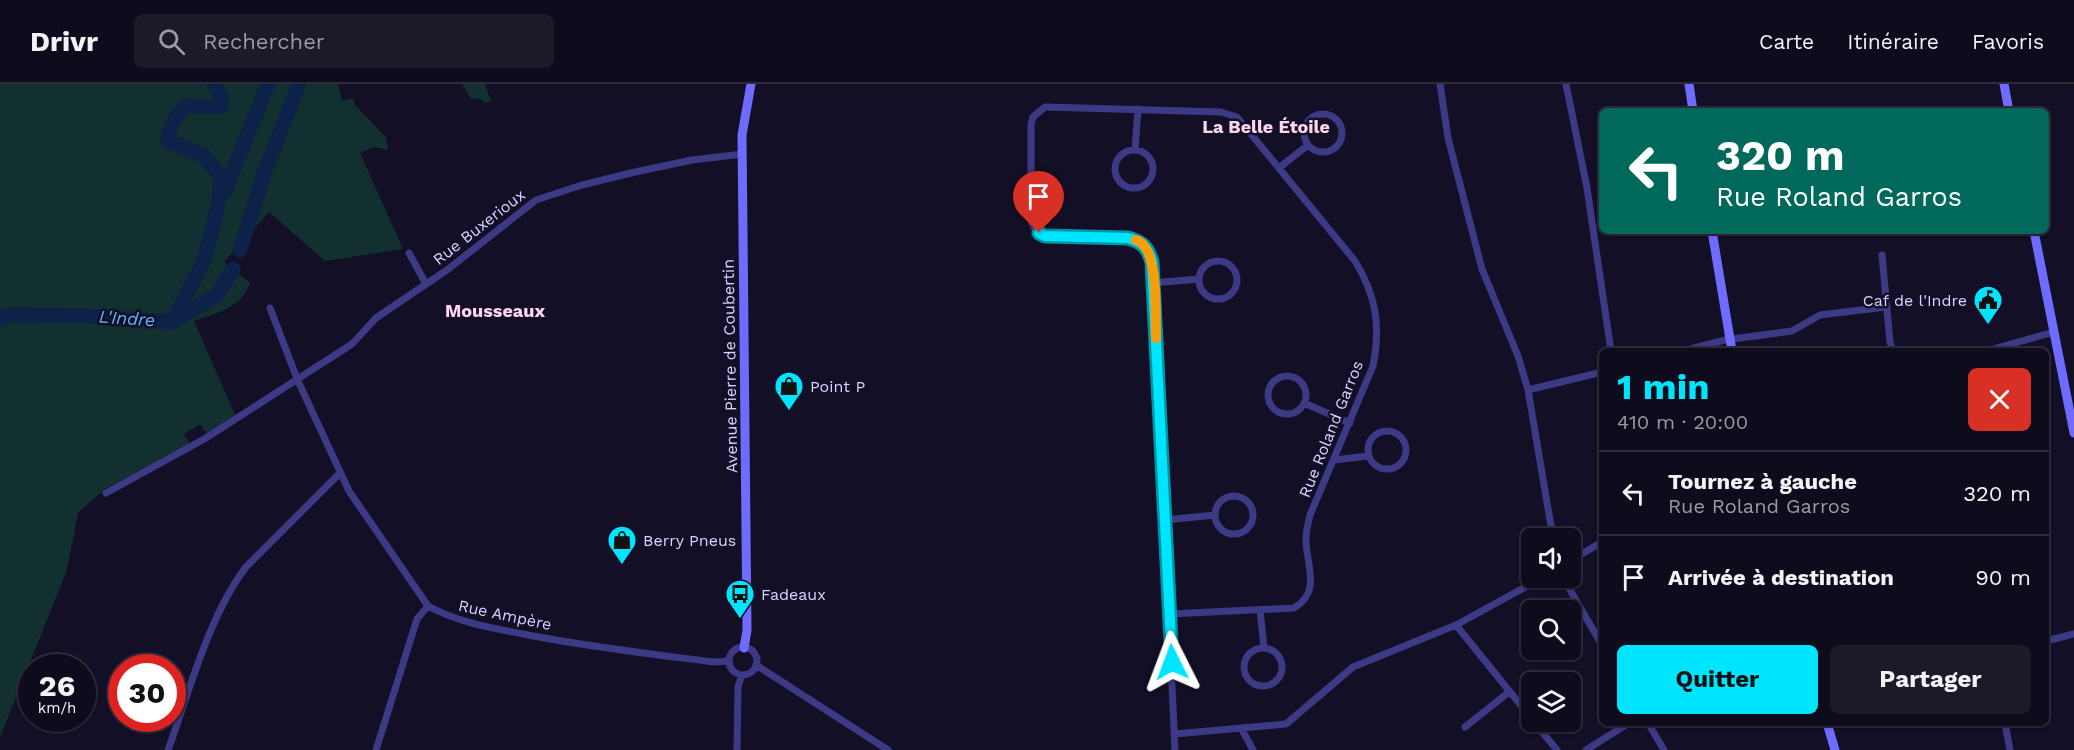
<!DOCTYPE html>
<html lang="fr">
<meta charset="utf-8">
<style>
body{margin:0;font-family:"Work Sans",sans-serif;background:#1c1929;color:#f1f3f6;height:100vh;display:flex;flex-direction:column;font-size:22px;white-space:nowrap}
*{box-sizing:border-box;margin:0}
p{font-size:20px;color:#9b9ba3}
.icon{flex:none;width:33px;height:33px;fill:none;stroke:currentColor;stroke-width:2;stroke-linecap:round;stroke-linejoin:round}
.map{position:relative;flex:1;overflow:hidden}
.sheet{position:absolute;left:1599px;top:264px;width:450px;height:378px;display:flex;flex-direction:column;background:#0e0b1c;border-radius:9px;box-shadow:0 2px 4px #0004,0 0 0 2px #2e2b3b}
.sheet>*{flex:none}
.hud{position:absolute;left:1599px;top:24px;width:450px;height:126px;border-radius:9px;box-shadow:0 2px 4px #0004,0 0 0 2px #2e2b3b;background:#00695c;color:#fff;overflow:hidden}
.controls{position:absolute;left:1521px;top:444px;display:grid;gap:12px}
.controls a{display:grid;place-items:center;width:60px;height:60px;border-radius:9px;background:#0e0b1c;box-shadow:0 2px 4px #0004,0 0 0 2px #2e2b3b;font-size:30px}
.speed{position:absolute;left:18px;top:570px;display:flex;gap:12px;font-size:30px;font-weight:700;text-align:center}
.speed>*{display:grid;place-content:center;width:78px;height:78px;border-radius:50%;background:#0e0b1c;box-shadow:0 2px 4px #0004,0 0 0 2px #2e2b3b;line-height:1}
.speed small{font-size:15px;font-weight:400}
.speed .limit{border:9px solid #d22;background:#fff;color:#111}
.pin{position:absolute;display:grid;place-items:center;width:51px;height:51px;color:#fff;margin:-62px -26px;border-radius:50% 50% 50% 0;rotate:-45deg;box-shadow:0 0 6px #0007}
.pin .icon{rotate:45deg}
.me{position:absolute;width:66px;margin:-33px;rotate:357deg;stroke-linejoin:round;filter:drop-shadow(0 0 4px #0008)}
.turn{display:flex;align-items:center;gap:21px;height:126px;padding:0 18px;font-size:27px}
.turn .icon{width:78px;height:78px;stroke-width:2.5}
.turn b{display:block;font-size:42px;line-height:51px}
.round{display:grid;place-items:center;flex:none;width:63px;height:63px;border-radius:9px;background:#1c1929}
.headline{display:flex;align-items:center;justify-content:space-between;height:102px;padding:0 18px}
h1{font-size:36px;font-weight:700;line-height:45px;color:#00e5ff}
.cta{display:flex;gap:12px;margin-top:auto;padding:12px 18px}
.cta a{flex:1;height:69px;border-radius:9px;background:#00e5ff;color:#111;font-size:24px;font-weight:700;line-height:69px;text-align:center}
.cta a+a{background:#1c1929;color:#f1f3f6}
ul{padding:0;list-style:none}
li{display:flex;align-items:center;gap:18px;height:84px;padding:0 18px;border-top:2px solid #2e2b3b}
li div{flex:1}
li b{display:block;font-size:22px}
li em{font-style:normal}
header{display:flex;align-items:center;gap:36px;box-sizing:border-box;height:84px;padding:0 30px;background:#0e0b1c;border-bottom:2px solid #2e2b3b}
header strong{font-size:28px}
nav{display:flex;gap:33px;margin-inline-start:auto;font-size:21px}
.search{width:420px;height:54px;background:#1c1929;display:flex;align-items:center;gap:15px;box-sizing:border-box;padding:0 21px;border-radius:9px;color:#9b9ba3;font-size:22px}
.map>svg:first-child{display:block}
.green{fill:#12302f}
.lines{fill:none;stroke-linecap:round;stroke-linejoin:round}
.river{stroke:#0c2248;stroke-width:15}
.street{stroke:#3d3a85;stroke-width:7}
.secondary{stroke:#6f6bff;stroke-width:9}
.route-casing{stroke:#0095a6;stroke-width:15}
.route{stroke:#00e5ff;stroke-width:10}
.slow{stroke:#f59e0b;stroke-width:10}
.labels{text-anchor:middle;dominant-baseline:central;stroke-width:5;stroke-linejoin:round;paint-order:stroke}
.street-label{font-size:16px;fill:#d9d4ff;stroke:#130f26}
.poi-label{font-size:16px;fill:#d9d4ff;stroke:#130f26;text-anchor:start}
.neighbourhood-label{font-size:18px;font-weight:bold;fill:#ffd6f0;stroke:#130f26}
.water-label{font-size:18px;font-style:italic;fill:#62b6ff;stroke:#130f26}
</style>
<header>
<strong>Drivr</strong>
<div class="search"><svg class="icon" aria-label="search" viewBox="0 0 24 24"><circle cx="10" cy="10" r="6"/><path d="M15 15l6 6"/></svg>Rechercher</div>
<nav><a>Carte</a><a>Itinéraire</a><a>Favoris</a></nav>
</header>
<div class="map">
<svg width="2074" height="666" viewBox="0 0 2074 666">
<rect width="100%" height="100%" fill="#130f26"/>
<path class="green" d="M0 0H338L342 17 353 14 355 21 386 53 388 66 374 63 360 69 403 165 325 177 269 128 224 178 250 199C241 225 218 228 194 237L236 333 207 350 200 340 184 350 190 360 105 405 78 429 67 486 0 653Z
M462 0H485L491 17 485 19 479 14 471 15Z"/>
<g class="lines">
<path class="river" d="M224 109 268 0
M240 166 264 90 299 0
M0 235 9 231 91 232 172 238 217 211 233 185
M172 238 204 177 217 125 222 94 204 72 168 57C169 42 176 32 186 22L221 23 222 14 214 0"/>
<path class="street" d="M1440 0 1448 54 1482 185 1518 272 1528 306 1553 454
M1566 0 1587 104 1611 267
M1304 49a19 19 0 1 1 38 0a19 19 0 1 1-38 0Z
M1135 66 1138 25
M1115 85a19 19 0 1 1 38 0a19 19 0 1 1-38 0Z
M1280 83 1308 61
M409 169 426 200
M1882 171 1890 258 1893 267
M1199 196a19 19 0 1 1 38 0a19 19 0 1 1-38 0Z
M1153 199 1199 195
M270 224 298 297 349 407 428 522C459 539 493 544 528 551 590 563 651 570 713 578L729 577
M1683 267 1725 256 1792 247 1820 231 1886 223
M1986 267 2054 248
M1268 311a19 19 0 1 1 38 0a19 19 0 1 1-38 0Z
M1528 306 1602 288
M1304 319 1350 339
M1368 366a19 19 0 1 1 38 0a19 19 0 1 1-38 0Z
M1334 376 1368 372
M106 409 206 354 352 260 376 234 447 186 536 116 582 101 635 88 692 76 743 70
M1215 431a19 19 0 1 1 38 0a19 19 0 1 1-38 0Z
M1165 436 1215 431
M1570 477 1602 458
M1563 494 1602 561
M1260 526 1264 564
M1170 530 1294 524C1322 508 1306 481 1306 455 1306 447 1308 439 1310 431L1373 282C1381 242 1376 211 1355 177L1237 33 1221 28 1045 23 1033 33 1031 40V137L1034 144 1045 152 1140 157 1148 166 1152 178 1175 666
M1456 541 1532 635
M2046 557 2074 550
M729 577a14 14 0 1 1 28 0a14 14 0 1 1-28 0Z
M1244 583a19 19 0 1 1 38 0a19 19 0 1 1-38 0Z
M756 581 888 666
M1534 638 1557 666
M1648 639 1664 666
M2005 639 2010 666
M1465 643 1509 608
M1241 644 1253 666
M1175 650 1286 640 1353 583 1456 541 1542 494
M168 666C189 609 209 531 246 483L340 389
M376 666 417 535 428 522
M737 666 738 603 742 591
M1586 666 1629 639"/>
<path class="secondary" d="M1689 0 1693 27
M2004 0 2009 27
M1712 147 1732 267
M2034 147 2074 349
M744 564 747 546 742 51 751 0
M1827 639 1835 666"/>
</g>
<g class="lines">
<g class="route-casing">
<path id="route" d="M1039 149 1045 152 1128 154C1143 158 1148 164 1152 178L1172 578"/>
</g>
<use href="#route" class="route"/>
<path class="slow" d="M1136 156C1160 163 1155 232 1156 254"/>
</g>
<defs>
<g id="civic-pin" transform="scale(1.5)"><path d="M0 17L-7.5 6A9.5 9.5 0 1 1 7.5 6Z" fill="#00e5ff" stroke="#130f26"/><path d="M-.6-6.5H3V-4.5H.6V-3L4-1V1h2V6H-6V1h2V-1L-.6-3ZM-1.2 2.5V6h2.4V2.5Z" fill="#111"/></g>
<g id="shop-pin" transform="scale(1.5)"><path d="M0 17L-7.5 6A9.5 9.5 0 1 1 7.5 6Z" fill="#00e5ff" stroke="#130f26"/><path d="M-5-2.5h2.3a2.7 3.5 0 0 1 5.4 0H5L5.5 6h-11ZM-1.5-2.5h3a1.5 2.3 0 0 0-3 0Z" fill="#111"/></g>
<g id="bus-pin" transform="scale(1.5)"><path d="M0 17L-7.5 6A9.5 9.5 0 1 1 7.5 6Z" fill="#00e5ff" stroke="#130f26"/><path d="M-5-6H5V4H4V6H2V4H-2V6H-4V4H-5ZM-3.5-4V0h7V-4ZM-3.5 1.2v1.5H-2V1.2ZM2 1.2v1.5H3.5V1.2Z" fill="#111"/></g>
</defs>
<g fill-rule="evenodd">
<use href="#civic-pin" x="1988" y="216"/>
<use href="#shop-pin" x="789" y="302"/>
<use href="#shop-pin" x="622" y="456"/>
<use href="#bus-pin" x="740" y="510"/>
</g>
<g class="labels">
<g class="street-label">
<text transform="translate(479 143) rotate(-38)">Rue Buxerioux</text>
<text transform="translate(730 282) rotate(-91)">Avenue Pierre de Coubertin</text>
<text transform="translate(1331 345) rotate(-68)">Rue Roland Garros</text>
<text transform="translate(505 531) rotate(12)">Rue Ampère</text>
</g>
<g class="poi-label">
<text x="1967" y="216" text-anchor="end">Caf de l'Indre</text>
<text x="810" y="302">Point P</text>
<text x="643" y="456">Berry Pneus</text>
<text x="761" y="510">Fadeaux</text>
</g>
<g class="neighbourhood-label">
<text x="1266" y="42">La Belle Étoile</text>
<text x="495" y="226">Mousseaux</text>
</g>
<g class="water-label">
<text transform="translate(127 234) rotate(4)">L'Indre</text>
</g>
</g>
</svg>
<div class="controls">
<a><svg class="icon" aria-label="sound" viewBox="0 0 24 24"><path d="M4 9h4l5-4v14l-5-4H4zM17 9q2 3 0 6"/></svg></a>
<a><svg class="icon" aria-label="search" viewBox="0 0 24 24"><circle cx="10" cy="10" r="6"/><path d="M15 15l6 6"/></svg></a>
<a><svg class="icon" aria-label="layers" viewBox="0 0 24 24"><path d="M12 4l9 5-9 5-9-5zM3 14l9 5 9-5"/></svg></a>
</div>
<div class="speed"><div>26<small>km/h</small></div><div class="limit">30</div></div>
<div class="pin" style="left:1039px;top:149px;background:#d93025"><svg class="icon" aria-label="arrive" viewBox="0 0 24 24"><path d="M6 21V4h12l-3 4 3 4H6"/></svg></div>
<svg class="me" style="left:1172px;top:578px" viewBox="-20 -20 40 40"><path d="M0-17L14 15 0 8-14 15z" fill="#00e5ff" stroke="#fff" stroke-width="4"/></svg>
<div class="hud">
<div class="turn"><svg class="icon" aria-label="left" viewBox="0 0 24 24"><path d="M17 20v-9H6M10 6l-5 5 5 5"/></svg><div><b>320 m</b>Rue Roland Garros</div></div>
</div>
<section class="sheet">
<div class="headline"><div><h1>1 min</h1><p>410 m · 20:00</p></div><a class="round" style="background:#d93025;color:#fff"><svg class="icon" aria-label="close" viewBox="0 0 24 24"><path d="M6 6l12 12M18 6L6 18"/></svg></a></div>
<ul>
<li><svg class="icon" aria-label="left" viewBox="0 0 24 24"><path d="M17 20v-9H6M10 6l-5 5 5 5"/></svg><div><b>Tournez à gauche</b><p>Rue Roland Garros</p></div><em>320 m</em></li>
<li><svg class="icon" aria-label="arrive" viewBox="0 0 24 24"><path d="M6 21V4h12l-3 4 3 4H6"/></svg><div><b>Arrivée à destination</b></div><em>90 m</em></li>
</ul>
<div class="cta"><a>Quitter</a><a>Partager</a></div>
</section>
</div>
